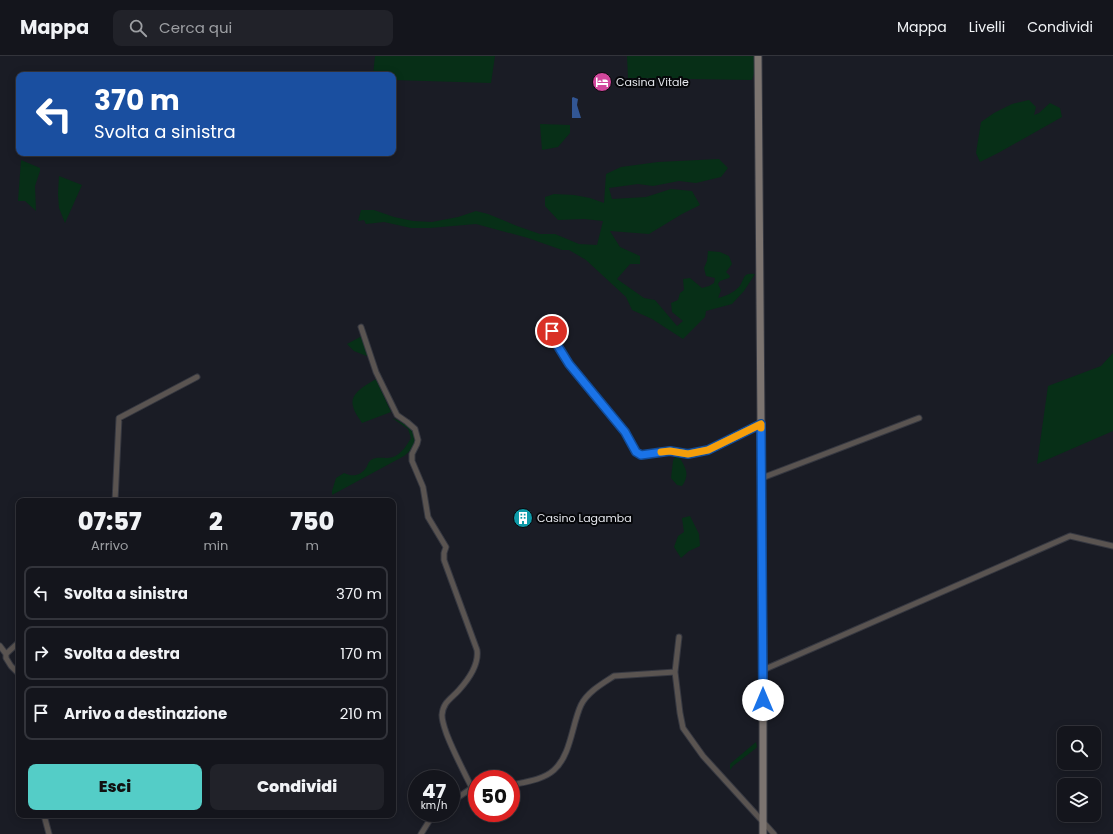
<!DOCTYPE html>
<html lang="it">
<style>
body{margin:0;font-family:Poppins,sans-serif;background:#212229;color:#f1f3f6;height:100vh;display:flex;flex-direction:column;font-size:15px;white-space:nowrap}
*{box-sizing:border-box;margin:0}
p{font-size:13px;color:#9d9fa3}
.icon{flex:none;width:22px;height:22px;fill:none;stroke:currentColor;stroke-width:2;stroke-linecap:round;stroke-linejoin:round}
.map{position:relative;flex:1;overflow:hidden}
.sheet{position:absolute;left:16px;top:442px;width:380px;height:320px;display:flex;flex-direction:column;background:#14151c;border-radius:8px;box-shadow:0 2px 10px #0003,0 0 0 1px #33343b}
.sheet>*{flex:none}
.hud{position:absolute;left:16px;top:16px;width:380px;height:84px;border-radius:8px;box-shadow:0 2px 10px #0003,0 0 0 1px #33343b;background:#1a4fa0;color:#fff;overflow:hidden}
.fabs{position:absolute;left:1057px;top:670px;display:grid;gap:8px}
.fabs a{display:grid;place-items:center;width:44px;height:44px;border-radius:8px;background:#14151c;box-shadow:0 2px 10px #0003,0 0 0 1px #33343b;font-size:20px}
.speed{position:absolute;left:408px;top:714px;display:flex;gap:8px;font-size:20px;font-weight:700;text-align:center}
.speed>*{display:grid;place-content:center;width:52px;height:52px;border-radius:50%;background:#14151c;box-shadow:0 2px 10px #0003,0 0 0 1px #33343b;line-height:1}
.speed small{font-size:10px;font-weight:400}
.speed .limit{border:6px solid #d22;background:#fff;color:#111}
.pin{position:absolute;display:grid;place-items:center;width:34px;height:34px;color:#fff;margin:-17px;border:2px solid #fff;border-radius:50%;box-shadow:0 1px 4px #0007}
.me{position:absolute;width:44px;margin:-22px;rotate:0deg;stroke-linejoin:round;filter:drop-shadow(0 0 3px #0008)}
.turn{display:flex;align-items:center;gap:14px;height:84px;padding:0 12px;font-size:18px}
.turn .icon{width:52px;height:52px;stroke-width:2.5}
.turn b{display:block;font-size:28px;line-height:34px}
.eta{display:flex;justify-content:space-evenly;align-items:center;height:68px;text-align:center}
.eta b{font-size:24px;font-weight:800;line-height:28px}
.action{display:flex;gap:8px;margin-top:auto;padding:8px 12px}
.action a{flex:1;height:46px;border-radius:8px;background:#54cdc7;color:#111;font-size:16px;font-weight:800;line-height:46px;text-align:center}
.action a+a{background:#212229;color:#f1f3f6}
ul{padding:0;list-style:none}
li{display:flex;align-items:center;gap:12px;height:54px;margin:0 8px 6px;padding:0 4px;border:2px solid #33343b;border-radius:8px}
li div{flex:1}
li b{display:block;font-size:15px}
li em{font-style:normal}
header{display:flex;align-items:center;gap:24px;box-sizing:border-box;height:56px;padding:0 20px;background:#14151c;border-bottom:1px solid #33343b}
header strong{font-size:19px}
nav{display:flex;gap:22px;margin-inline-start:auto;font-size:14px}
.search{width:280px;height:36px;background:#212229;display:flex;align-items:center;gap:10px;box-sizing:border-box;padding:0 14px;border-radius:8px;color:#9d9fa3;font-size:15px}
.map>svg:first-child{display:block}
.green{fill:#072f17}
.water{fill:#325694}
.lines{fill:none;stroke-linecap:round;stroke-linejoin:round}
.minor-casing{stroke:#363841;stroke-width:7}
.secondary-casing{stroke:#363841;stroke-width:9}
.minor{stroke:#5a5451;stroke-width:5}
.secondary{stroke:#7c7470;stroke-width:7}
.route-casing{stroke:#114b97;stroke-width:10}
.route{stroke:#1a73e8;stroke-width:7}
.slow{stroke:#f59e0b;stroke-width:7}
.labels{text-anchor:middle;dominant-baseline:central;stroke-width:4;stroke-linejoin:round;paint-order:stroke}
.poi-label{font-size:11px;fill:#e4e6ec;stroke:#06070a;text-anchor:start}
</style>
<header>
<strong>Mappa</strong>
<div class="search"><svg class="icon" aria-label="search" viewBox="0 0 24 24"><circle cx="10" cy="10" r="6"/><path d="M15 15l6 6"/></svg>Cerca qui</div>
<nav><a>Mappa</a><a>Livelli</a><a>Condividi</a></nav>
</header>
<div class="map">
<svg width="1113" height="778" viewBox="0 0 1113 778">
<rect width="100%" height="100%" fill="#1a1c25"/>
<path class="green" d="M375 0H495L491 27 393 24V19H373Z
M627 0H754V18L752 24 628 22Z
M1029 44 1036 51 1034 59 1039 57 1050 47 1060 52 1062 61 1000 96 980 106 976 97 981 66 994 57 1012 48Z
M540 68 570 69V77L558 91 542 94Z
M719 103 728 112 721 121 696 127 679 125 653 130 638 128 609 132 612 143 646 141 671 133 692 135 700 149 682 158 649 178 610 175 620 191 640 200V208H630L617 223 644 242 655 244 677 270 683 265 672 256 671 247 678 244 680 237 684 234 683 223 690 222 702 232 709 230 714 227 715 222 706 220 704 212 707 205 708 195 720 196 729 200 732 208 726 216 730 220 729 222 720 225 718 228 721 234 718 242C726 240 733 237 739 231 745 223 742 216 755 218L744 235 732 248 706 255 705 261 683 283 652 263 632 254 626 241 586 204 569 194H562L528 182 476 168 430 172H411L384 166 366 168 364 164 358 165 361 154H374L394 161 413 165 432 166 458 161 476 155 488 158 517 170 540 178H555L579 188 597 189 603 165 584 163 558 164 545 150V141L554 138 574 139 590 142 604 147 606 118 621 111 658 106Z
M21 104 40 112V115L35 130 36 155 25 145H18Z
M59 120 82 129 65 167 59 152 58 138Z
M362 280 369 301 354 295 347 288Z
M1113 297V375L1037 408 1048 330 1101 310Z
M376 323 391 356 362 367C359 362 354 356 353 350 349 337 368 328 376 323Z
M392 362C412 369 426 383 404 400L332 439V435L336 422 344 417C353 421 360 420 366 412 368 409 368 406 371 404 376 401 380 402 386 402 398 403 406 391 411 382L408 373Z
M675 401 680 402C686 413 690 418 682 430L677 429 671 422 673 405Z
M690 460 699 478 700 490 689 495 681 502 674 491 678 480 684 476 682 462Z
M756 686 757 691 755 693 733 710 730 714V708Z"/>
<path class="water" d="M573 41 578 43 577 49 581 62H572V42Z"/>
<g class="lines">
<g class="minor-casing">
<path id="minor" d="M361 271 376 316 397 359 407 366 415 373 418 384 417 388 412 398V405L423 431 428 461 446 491 444 497V504L477 594C479 608 468 624 459 634 451 643 443 646 442 659 442 666 445 673 447 679 454 697 463 714 472 732
M552 275 551 279 569 308 625 376 636 396 641 399 670 395 688 398 707 395 761 368
M762 422 919 362
M115 445 119 362 197 321
M679 581 675 616 680 657 683 672 703 700 774 778
M0 590 6 598V602L11 610 19 618
M6 598 19 586
M763 614 1070 480 1113 490
M511 729C525 726 543 724 554 714 571 699 572 668 581 649 587 637 600 629 611 622L614 620 675 616
M451 746 472 732H477
M44 759 49 778
M421 778 431 762 437 757"/>
</g>
<g class="secondary-casing">
<path id="secondary" d="M758 0 763 614V778"/>
</g>
<use href="#minor" class="minor"/>
<use href="#secondary" class="secondary"/>
</g>
<g class="lines">
<g class="route-casing">
<path id="route" d="M552 275 551 279 569 308 625 376 636 396 641 399 670 395 688 398 708 394 761 368 763 644"/>
</g>
<use href="#route" class="route"/>
<path class="slow" d="M661 396 670 395 688 398 708 394 761 368V372"/>
</g>
<defs>
<g id="hotel-disc" transform="scale(1)"><circle r="9.5" fill="#d1479c" stroke="#06070a"/><path d="M-6-4.5h1.5V1H6V5H4.5V3h-9V5H-6ZM-4 0a1.8 1.8 0 1 1 3.6 0ZM.5 0V-2.5h3Q6-2.5 6 0Z" fill="#fff"/></g>
<g id="building-disc" transform="scale(1)"><circle r="9.5" fill="#0f9aa8" stroke="#06070a"/><path d="M-4-6H4V6H1V3H-1V6H-4ZM-2.5-4.3h1.7v1.8h-1.7ZM.8-4.3h1.7v1.8H.8ZM-2.5-1h1.7V.8h-1.7ZM.8-1h1.7V.8H.8Z" fill="#fff"/></g>
</defs>
<g fill-rule="evenodd">
<use href="#hotel-disc" x="602" y="26"/>
<use href="#building-disc" x="523" y="462"/>
</g>
<g class="labels">
<g class="poi-label">
<text x="616" y="26">Casina Vitale</text>
<text x="537" y="462">Casino Lagamba</text>
</g>
</g>
</svg>
<div class="fabs">
<a><svg class="icon" aria-label="search" viewBox="0 0 24 24"><circle cx="10" cy="10" r="6"/><path d="M15 15l6 6"/></svg></a>
<a><svg class="icon" aria-label="layers" viewBox="0 0 24 24"><path d="M12 4l9 5-9 5-9-5zM3 14l9 5 9-5"/></svg></a>
</div>
<div class="speed"><div>47<small>km/h</small></div><div class="limit">50</div></div>
<div class="pin" style="left:552px;top:275px;background:#d93025"><svg class="icon" aria-label="arrive" viewBox="0 0 24 24"><path d="M6 21V4h12l-3 4 3 4H6"/></svg></div>
<svg class="me" style="left:763px;top:644px" viewBox="-20 -20 40 40"><circle r="19" fill="#fff"/><path d="M0-13L10 11 0 6-10 11z" fill="#1a73e8"/></svg>
<div class="hud">
<div class="turn"><svg class="icon" aria-label="left" viewBox="0 0 24 24"><path d="M17 20v-9H6M10 6l-5 5 5 5"/></svg><div><b>370 m</b>Svolta a sinistra</div></div>
</div>
<section class="sheet">
<div class="eta">
<div><b>07:57</b><p>Arrivo</p></div>
<div><b>2</b><p>min</p></div>
<div><b>750</b><p>m</p></div>
</div>
<ul>
<li><svg class="icon" aria-label="left" viewBox="0 0 24 24"><path d="M17 20v-9H6M10 6l-5 5 5 5"/></svg><div><b>Svolta a sinistra</b></div><em>370 m</em></li>
<li><svg class="icon" aria-label="right" viewBox="0 0 24 24"><path d="M7 20v-9h11M14 6l5 5-5 5"/></svg><div><b>Svolta a destra</b></div><em>170 m</em></li>
<li><svg class="icon" aria-label="arrive" viewBox="0 0 24 24"><path d="M6 21V4h12l-3 4 3 4H6"/></svg><div><b>Arrivo a destinazione</b></div><em>210 m</em></li>
</ul>
<div class="action"><a>Esci</a><a>Condividi</a></div>
</section>
</div>
